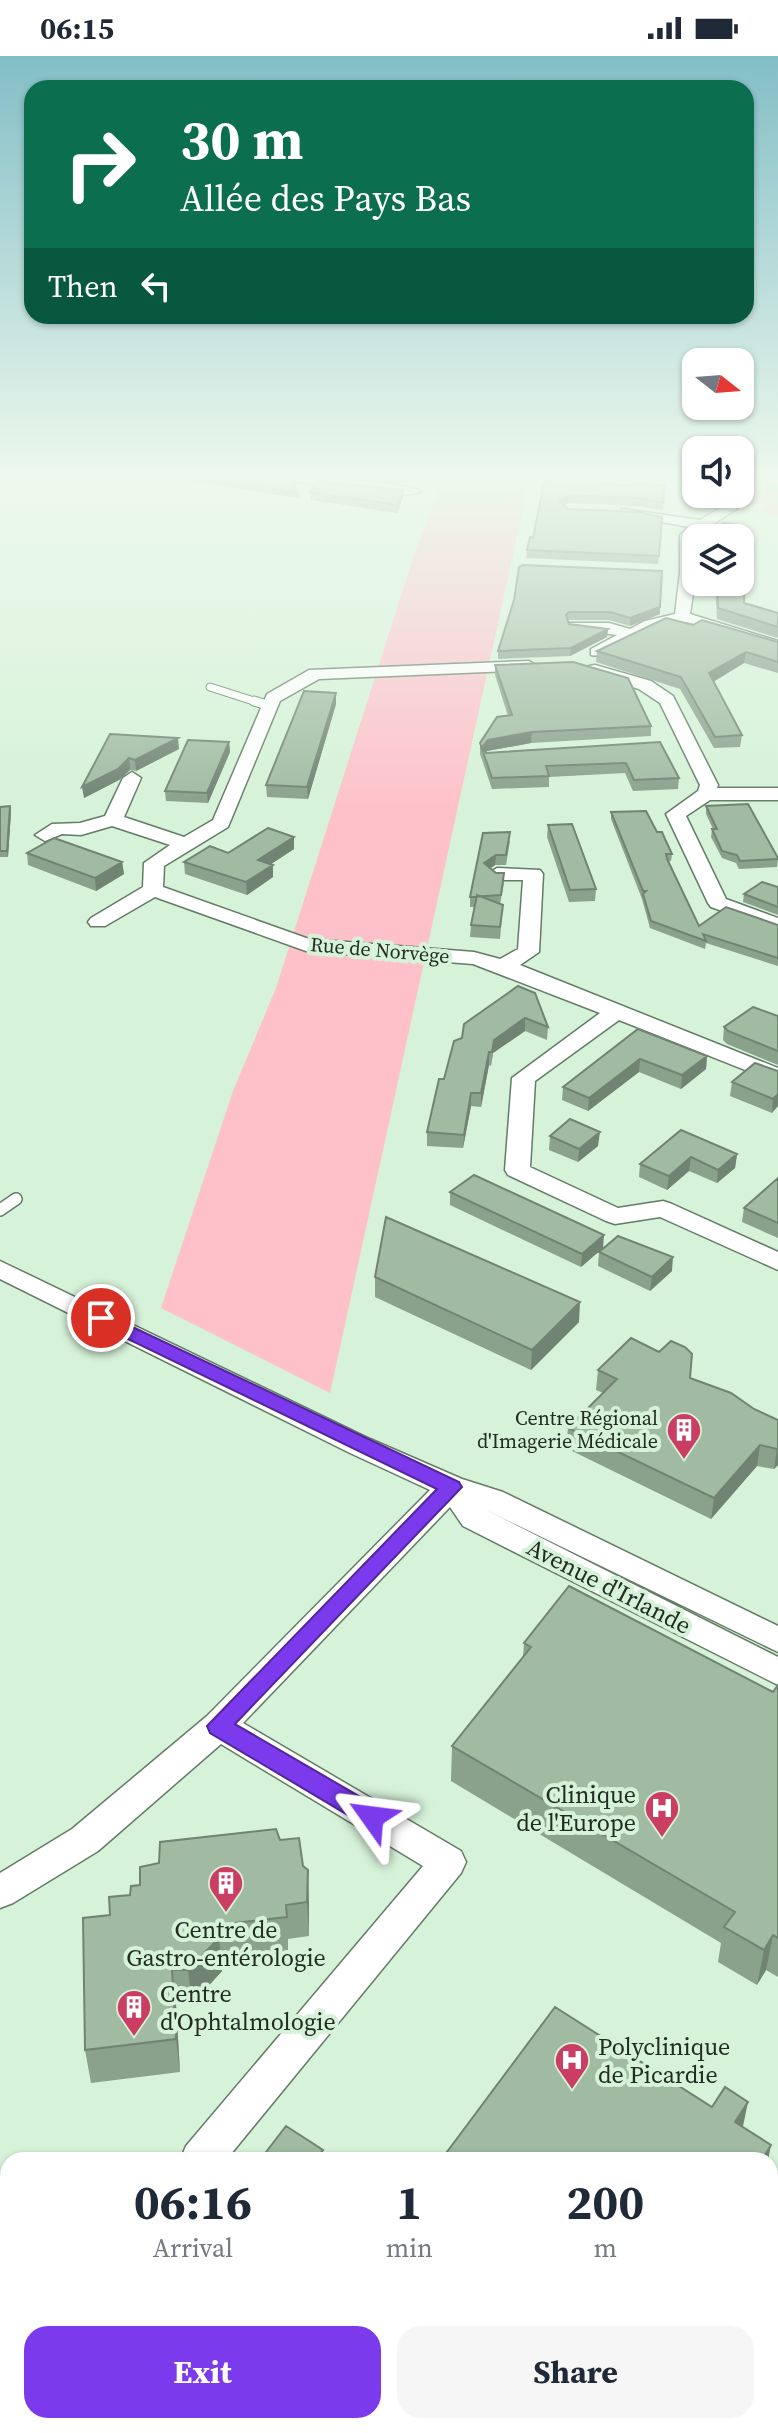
<!DOCTYPE html>
<meta charset="utf-8">
<style>
body{margin:0;font-family:"Source Serif 4",serif;background:#f6f6f7;color:#1f2937;height:100vh;display:flex;flex-direction:column;font-size:30px;white-space:nowrap}
*{box-sizing:border-box;margin:0}
p{font-size:26px;color:#747a83}
.icon{flex:none;width:44px;height:44px;fill:none;stroke:currentColor;stroke-width:2;stroke-linecap:round;stroke-linejoin:round}
.map{position:relative;flex:1;overflow:hidden}
.side{position:absolute;left:0px;top:2096px;width:778px;height:282px;display:flex;flex-direction:column;background:#fff;border-radius:24px 24px 0 0;box-shadow:0 2px 6px #0004}
.side>*{flex:none}
.banner{position:absolute;left:24px;top:24px;width:730px;height:244px;border-radius:24px;box-shadow:0 2px 6px #0004;background:#0b6e4f;color:#fff;overflow:hidden}
.needle{width:52px;rotate:107deg}
.fabs{position:absolute;left:682px;top:292px;display:grid;gap:16px}
.fabs a{display:grid;place-items:center;width:72px;height:72px;border-radius:16px;background:#fff;box-shadow:0 2px 6px #0004;font-size:40px}
.pin{position:absolute;display:grid;place-items:center;width:68px;height:68px;color:#fff;margin:-34px;border:4px solid #fff;border-radius:50%;box-shadow:0 2px 8px #0007}
.me{position:absolute;width:88px;margin:-44px;rotate:301deg;stroke-linejoin:round;filter:drop-shadow(0 0 6px #0008)}
.turn{display:flex;align-items:center;gap:28px;height:168px;padding:0 24px;font-size:36px}
.turn .icon{width:104px;height:104px;stroke-width:2.5}
.turn b{display:block;font-size:56px;line-height:68px}
.then{display:flex;align-items:center;height:76px;padding:0 24px;background:#0003;gap:16px;font-size:30px}
.eta{display:flex;justify-content:space-evenly;align-items:center;height:136px;text-align:center}
.eta b{font-size:48px;font-weight:700;line-height:56px}
.action{display:flex;gap:16px;margin-top:auto;padding:16px 24px}
.action a{flex:1;height:92px;border-radius:24px;background:#7c3aed;color:#fff;font-size:32px;font-weight:700;line-height:92px;text-align:center}
.action a+a{background:#f6f6f7;color:#1f2937}
.status{display:flex;justify-content:space-between;align-items:center;height:56px;padding:0 40px;background:#fff;direction:ltr}
.status svg{height:22px;fill:currentColor}
.map>svg:first-child{display:block}
.green{fill:#fec1ca}
.lines{fill:none;stroke-linecap:round;stroke-linejoin:round}
.stream{stroke:#8bcd93;stroke-width:5}
.service-far2-casing{stroke:#637c65;stroke-width:9}
.service-far1-casing{stroke:#637c65;stroke-width:11}
.service-casing{stroke:#637c65;stroke-width:14}
.minor-casing{stroke:#637c65;stroke-width:3}
.service-far2{stroke:#fff;stroke-width:7}
.service-far1{stroke:#fff;stroke-width:9}
.service{stroke:#fff;stroke-width:11}
.minor{fill:#fff;fill-rule:evenodd}
.wall{fill:#8aa18c}
.shaded-wall{fill:#718372}
.building{fill:#a1bba3;stroke:#718372;stroke-width:2}
.route{fill:#7c3aed;stroke:#51269a;stroke-width:2}
.labels{text-anchor:middle;dominant-baseline:central;stroke-width:8;stroke-linejoin:round;paint-order:stroke}
.street-label{font-size:20px;fill:#222c23;stroke:#d6f2d8}
.poi-label{font-size:20px;fill:#222c23;stroke:#d6f2d8;text-anchor:end}
.near-street-label{font-size:24px;fill:#222c23;stroke:#d6f2d8}
.near-poi-label{font-size:24px;fill:#222c23;stroke:#d6f2d8;text-anchor:start}
</style>
<div class="status"><b>06:15</b><svg viewBox="0 0 49 12"><path d="M0 12V9h3v3zM5 12V6h3v6zM10 12V3h3v9zM15 12V0h3v12zM26 1h20v11H26zM47 4h2v5h-2z"/></svg></div>
<div class="map">
<svg width="778" height="2377" viewBox="0 0 778 2377">
<rect width="100%" height="100%" fill="#d6f2d8"/>
<path class="green" d="M445 418H696V428L553 421 529 425 330 1337 161 1252 233 1035 276 932 414 499Z
M740 418H778V460L761 457 768 449 737 444 741 440Z"/>
<g class="lines">
<path class="stream" d="M740 425 757 428
M767 431 778 433"/>
<g class="service-far2-casing">
<path id="service-far2" d="M210 631 260 647"/>
</g>
<g class="service-far1-casing">
<path id="service-far1" d="M254 645 270 650"/>
</g>
<g class="service-casing">
<path id="service" d="M0 1154 16 1143"/>
</g>
<g class="minor-casing">
<path id="minor" d="M269 418C289 418 411 427 421 435 405 447 300 426 275 422Z
M737 442 744 446 742 449 694 481 696 517 690 558 778 585V595C749 588 710 569 683 566 652 563 617 605 591 599V593L617 579 569 573V567H609L630 573 645 565 675 558 680 517V479L689 471 622 459V453L700 464Z
M529 605 537 610 535 614 319 623 280 645 228 771 164 810 163 831 309 883 474 896 500 903 518 893 523 824H497L487 818 497 812 540 814 543 818 539 896 520 909 778 1012V1027L619 964 535 1025 530 1111 618 1152 663 1145 672 1148 778 1196V1214L660 1161 615 1168 606 1165 508 1119 505 1114 512 1022 600 957 473 908 306 895 155 841 105 870H91L88 866 91 862 143 831 144 807 170 789 112 770 81 779 62 778 45 785 35 779 52 768 80 767 105 760 123 722 132 716 141 722 124 761 184 781 213 764 267 638 309 614Z
M595 609 651 625 673 640 718 729 717 732H778V744H710L686 760 726 843 778 862V875L711 851 708 847 666 758 698 735 700 729 660 647 639 633 589 618 587 614 589 610Z
M0 1205 370 1383 462 1423 503 1436 778 1570V1596L484 1453 778 1601V1629L463 1470 450 1451 243 1667 461 1795 466 1806 461 1817 226 2104H180L186 2090 423 1810 221 1688 98 1795 13 1847 0 1852V1817L72 1773 207 1660 430 1434 350 1397 0 1223Z
M133 2370H182L179 2377H130Z"/>
</g>
<use href="#service-far2" class="service-far2"/>
<use href="#service-far1" class="service-far1"/>
<use href="#service" class="service"/>
<use href="#minor" class="minor"/>
</g>
<path class="wall" d="M142 418H276L298 437 299 442Z
M324 418H410L407 428Z
M544 426 616 430H665L663 454 638 450 568 447 564 450 568 453 662 461 658 508 526 502 527 494 533 482Z
M403 434V441L397 457 311 444 310 436Z
M715 526H740L744 547 778 557V582L717 563Z
M514 544 660 558 630 570 609 564H569V568L608 573 607 581 570 600 498 603V595Z
M693 569 778 586V617L744 607 713 626 742 679 740 691 714 692 680 633 596 606 597 595Z
M495 609 651 670V680L531 687 487 695 486 697 660 686 679 722 678 733 633 735 625 717 549 721V731L492 733 480 698V687L508 660 495 619Z
M336 648 308 743 267 741 266 729Z
M110 678 179 693 136 715 130 714 119 724 84 742Z
M229 686 230 696 208 747 166 745 165 735Z
M706 750 778 802 777 811 739 813 736 807 722 802 711 781 712 773H713L706 758Z
M0 751 11 756 8 801H0Z
M611 756 657 776 672 798 671 805H669L699 870 778 869V910L706 887 705 893 650 872 642 843 611 763Z
M548 769 596 833 595 845 569 846 547 781Z
M483 777 510 785 506 809H495L491 812 504 827 500 848 503 849 500 883 470 881 471 869 474 851H470V841Z
M294 793 271 808 273 821 247 839 185 818 184 806 228 797Z
M27 797 122 806 124 818 96 835 28 809Z
M778 831V859L743 846 744 838Z
M518 930 548 971 547 984 525 975 493 997 491 1010 489 1009 481 1051 471 1050 463 1092 427 1090V1076L444 1023 462 982Z
M778 960V1009L727 988 723 984 724 971Z
M638 973 707 1000 706 1013 681 1033 639 1016 588 1055 562 1044 563 1031Z
M778 1015 772 1057 730 1040 732 1026Z
M681 1074 737 1098 735 1112 717 1127 689 1115 667 1134 639 1121 640 1108Z
M550 1080 598 1090 578 1106 549 1094Z
M778 1122V1182L742 1166 744 1152Z
M450 1136 603 1192 581 1211 450 1149Z
M599 1196 672 1215 650 1235 598 1210Z
M375 1221 579 1266 531 1314 375 1241Z
M598 1314 690 1322 778 1364V1409L774 1413 757 1410 711 1463 566 1392 568 1372 603 1337 596 1334Z
M524 1587 773 1636 778 1629V1921L766 1914 757 1929 718 1906 721 1887 451 1725 452 1690 523 1601Z
M280 1784 303 1810 308 1814 309 1880 288 1883V1895L221 1902 222 1915 192 1948H176L180 2016 91 2027 85 1994 110 1859 159 1807Z
M249 2370H451L460 2377H258Z"/>
<path class="shaded-wall" d="M403 434V441L397 457V449Z
M569 439 568 447 558 453 559 445Z
M660 551V558L630 570V562Z
M608 573 607 581 570 600 571 592Z
M746 596 744 607 708 629 709 617Z
M336 637V648L308 743 307 731Z
M532 676 531 687 487 695 484 699 482 691 488 684Z
M178 682 179 693 136 715 135 704Z
M229 686 230 696 208 747 207 737Z
M129 702 130 714 119 724 84 742 82 731Z
M10 750 11 756 8 801 7 795Z
M294 781V793L259 816 258 804Z
M496 799 495 809 484 817V807Z
M122 806 124 818 96 835 95 822Z
M273 809V821L247 839 246 826Z
M525 962V975L493 997 491 1010 494 984Z
M489 996V1009L481 1051V1037Z
M707 1000 706 1013 681 1033 682 1019Z
M640 1003 639 1016 588 1055 589 1042Z
M471 1037V1050L463 1092 464 1079Z
M778 1038V1050L772 1057 773 1043Z
M600 1076 598 1090 578 1106 579 1093Z
M737 1098 735 1112 717 1127 718 1114Z
M691 1101 689 1115 667 1134 669 1120Z
M604 1179 603 1192 581 1211 582 1198Z
M673 1201 672 1215 650 1235 652 1221Z
M580 1246 579 1266 531 1314 532 1294Z
M760 1389 757 1410 711 1463 714 1442Z
M778 1392V1409L774 1413 777 1393Z
M308 1814 309 1848V1880L307 1846Z
M773 1879 766 1914 757 1929 764 1894Z
M219 1882 222 1915 192 1948 188 1914Z
M172 1914 176 1948 180 2016 176 1983Z
M748 2046 741 2080 735 2066Z
M771 2089 768 2104H762Z
M323 2094V2101L321 2104H315Z
M8 2343V2370H11L5 2377H0V2353Z
M601 2370H611L610 2377H597Z"/>
<path class="building" d="M174 418H276L292 423 298 437Z
M316 425 403 434 397 449 310 436Z
M544 426 616 427V430L647 427 665 430 663 447 639 442 569 439 559 445 568 453 638 456 662 461 659 500 527 494 530 481 533 482Z
M724 467 746 471 744 547 778 557V571L718 552 717 526H740V482H713L714 474Z
M523 509 662 515 660 551 630 562 610 556H569L566 559 569 568 608 573 571 592 498 595 514 544 519 511Z
M666 562 693 569 702 564 778 586V606L746 596 709 617 742 679 715 681 681 621 597 595Z
M573 606 628 622 651 670 532 676 488 684 482 691 486 697 660 686 679 722 634 724 626 707 546 710 549 720 492 722 480 687 497 661 512 659 495 609Z
M304 635 336 637 307 731 266 729Z
M110 678 178 682 135 704 129 702 118 713 82 731Z
M188 684 229 686 207 737 165 735Z
M748 748 778 802V803L740 805 737 799 722 795 712 773H717L706 750Z
M10 750 7 795H0V751Z
M646 755 657 776H662L665 783 672 798H666L667 803 699 870 726 851 778 869V902L703 878 706 885 651 865 643 838 646 835H643L611 756Z
M572 768 596 833 570 834 548 769Z
M268 772 294 781 258 804 273 809 246 826 184 806 210 790 228 797Z
M510 776 506 799H496L484 807 496 817H504L501 839 470 841 483 777Z
M54 782 122 806 95 822 27 797Z
M762 826 778 831V851L744 838Z
M477 839 503 849 500 871 471 869Z
M518 930 535 937 548 971 525 962 494 984 492 996H489L481 1037H471L464 1079 427 1076 439 1023H444L454 985 462 982 464 968Z
M753 951 778 960V995L728 975 724 971Z
M638 973 707 1000 682 1019 640 1003 589 1042 563 1031Z
M755 1007 778 1015V1038L773 1043 732 1026Z
M570 1063 600 1076 579 1093 550 1080Z
M681 1074 737 1098 718 1114 691 1101 669 1120 640 1108Z
M474 1119 604 1179 582 1198 450 1136Z
M778 1122V1167L744 1152Z
M386 1161 580 1246 532 1294 375 1221Z
M618 1180 673 1201 652 1221 599 1196Z
M631 1282 659 1296 671 1285 685 1291 692 1298 690 1322 731 1337 754 1353 778 1364V1392L777 1393 760 1389 714 1442 568 1372 617 1323 598 1314Z
M569 1530 773 1636 778 1629V1882L773 1879 764 1894 724 1871 735 1856 452 1690 531 1591 524 1587Z
M276 1773 280 1784 299 1782 303 1810 308 1814 307 1846 286 1849 287 1861 216 1869 219 1882 188 1914H172L176 1983 85 1994 83 1862 110 1859 109 1841 130 1839 131 1830 140 1829V1811L159 1807 160 1786Z
M555 1951 712 2051 725 2031 748 2046 735 2066 771 2089 762 2104H441Z
M286 2070 323 2094 315 2104H260Z
M770 2153 778 2158V2377H671L675 2370H770Z
M0 2211 8 2218V2343L0 2353Z
M285 2370H451L460 2377H294Z
M501 2370H601L597 2377H496Z"/>
<linearGradient id="sky" x2="0" y2="1"><stop stop-color="#83bec6"/><stop offset="0.56" stop-color="#edf9ed"/><stop offset="1" stop-color="#edf9ed" stop-opacity="0"/></linearGradient>
<rect width="778" height="751" fill="url(#sky)"/>
<path class="route" d="M101 1256 459 1426 462 1431 235 1668 381 1753 384 1761 381 1768 372 1771 363 1768 210 1677 207 1670 437 1433 95 1267 92 1262Z"/>
<defs>
<g id="building-pin" transform="scale(1.8)"><path d="M0 17L-7.5 6A9.5 9.5 0 1 1 7.5 6Z" fill="#cc3d64" stroke="#d6f2d8"/><path d="M-4-6H4V6H1V3H-1V6H-4ZM-2.5-4.3h1.7v1.8h-1.7ZM.8-4.3h1.7v1.8H.8ZM-2.5-1h1.7V.8h-1.7ZM.8-1h1.7V.8H.8Z" fill="#fff"/></g>
<g id="hospital-pin" transform="scale(1.8)"><path d="M0 17L-7.5 6A9.5 9.5 0 1 1 7.5 6Z" fill="#cc3d64" stroke="#d6f2d8"/><path d="M-5-5h3v3.5h4V-5h3V5h-3V1.5h-4V5h-3Z" fill="#fff"/></g>
</defs>
<g fill-rule="evenodd">
<use href="#building-pin" x="684" y="1374"/>
<use href="#hospital-pin" x="662" y="1752"/>
<use href="#building-pin" x="226" y="1827"/>
<use href="#building-pin" x="134" y="1951"/>
<use href="#hospital-pin" x="572" y="2004"/>
</g>
<g class="labels">
<g class="street-label">
<text transform="translate(380 894) rotate(5)">Rue de Norvège</text>
</g>
<g class="poi-label">
<text x="658" y="1362">Centre Régional<tspan x="658" dy="23">d'Imagerie Médicale</tspan></text>
</g>
<g class="near-street-label">
<text transform="translate(609 1530) rotate(27)">Avenue d'Irlande</text>
</g>
<g class="near-poi-label">
<text x="636" y="1738" text-anchor="end">Clinique<tspan x="636" dy="28">de l'Europe</tspan></text>
<text x="226" y="1873" text-anchor="middle">Centre de<tspan x="226" dy="28">Gastro-entérologie</tspan></text>
<text x="160" y="1937">Centre<tspan x="160" dy="28">d'Ophtalmologie</tspan></text>
<text x="598" y="1990">Polyclinique<tspan x="598" dy="28">de Picardie</tspan></text>
</g>
</g>
</svg>
<div class="fabs">
<a><svg class="needle" viewBox="-14 -14 28 28"><path d="M0-13l5 13h-10z" fill="#e53935"/><path d="M0 13l5-13h-10z" fill="#747a83"/></svg></a>
<a><svg class="icon" aria-label="sound" viewBox="0 0 24 24"><path d="M4 9h4l5-4v14l-5-4H4zM17 9q2 3 0 6"/></svg></a>
<a><svg class="icon" aria-label="layers" viewBox="0 0 24 24"><path d="M12 4l9 5-9 5-9-5zM3 14l9 5 9-5"/></svg></a>
</div>
<div class="pin" style="left:101px;top:1262px;background:#d93025"><svg class="icon" aria-label="arrive" viewBox="0 0 24 24"><path d="M6 21V4h12l-3 4 3 4H6"/></svg></div>
<svg class="me" style="left:372px;top:1761px" viewBox="-20 -20 40 40"><path d="M0-17L14 15 0 8-14 15z" fill="#7c3aed" stroke="#fff" stroke-width="4"/></svg>
<div class="banner">
<div class="turn"><svg class="icon" aria-label="right" viewBox="0 0 24 24"><path d="M7 20v-9h11M14 6l5 5-5 5"/></svg><div><b>30 m</b>Allée des Pays Bas</div></div>
<div class="then">Then<svg class="icon" aria-label="left" viewBox="0 0 24 24"><path d="M17 20v-9H6M10 6l-5 5 5 5"/></svg></div>
</div>
<section class="side">
<div class="eta">
<div><b>06:16</b><p>Arrival</p></div>
<div><b>1</b><p>min</p></div>
<div><b>200</b><p>m</p></div>
</div>
<div class="action"><a>Exit</a><a>Share</a></div>
</section>
</div>
